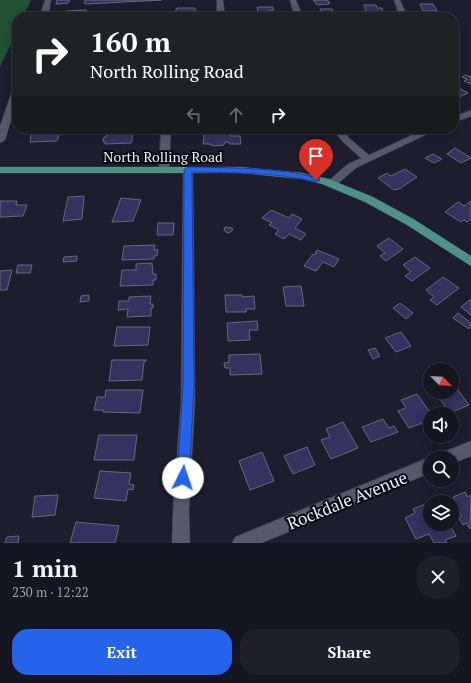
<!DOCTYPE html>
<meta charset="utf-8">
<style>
body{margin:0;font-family:"PT Serif",serif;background:#1f1f2a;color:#f1f3f6;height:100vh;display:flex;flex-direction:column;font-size:15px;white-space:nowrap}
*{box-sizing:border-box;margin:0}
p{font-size:13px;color:#9e9fa5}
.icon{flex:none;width:22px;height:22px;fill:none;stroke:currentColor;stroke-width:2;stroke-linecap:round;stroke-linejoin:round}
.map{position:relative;height:543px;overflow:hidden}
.side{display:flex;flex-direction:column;background:#161622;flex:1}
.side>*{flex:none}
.hud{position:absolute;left:12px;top:12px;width:447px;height:122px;border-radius:16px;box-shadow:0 2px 10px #0003,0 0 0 1px #353540;background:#202124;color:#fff;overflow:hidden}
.needle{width:26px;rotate:114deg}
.buttons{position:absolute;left:423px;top:363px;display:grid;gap:8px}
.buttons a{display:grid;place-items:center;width:36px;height:36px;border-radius:50%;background:#161622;box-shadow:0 2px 10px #0003,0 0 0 1px #353540;font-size:20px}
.pin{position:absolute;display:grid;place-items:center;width:34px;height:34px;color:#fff;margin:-41px -17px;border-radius:50% 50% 50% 0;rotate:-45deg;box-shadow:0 0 4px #0007}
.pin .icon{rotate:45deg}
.me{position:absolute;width:44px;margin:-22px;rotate:4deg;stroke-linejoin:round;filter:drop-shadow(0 0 3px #0008)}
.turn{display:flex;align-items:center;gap:14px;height:84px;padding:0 12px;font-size:18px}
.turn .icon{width:52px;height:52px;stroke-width:2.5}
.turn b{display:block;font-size:28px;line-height:34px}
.lanes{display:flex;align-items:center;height:38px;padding:0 12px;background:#0003;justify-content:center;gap:20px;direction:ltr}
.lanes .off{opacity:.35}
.round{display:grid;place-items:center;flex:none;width:42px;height:42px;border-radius:16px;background:#1f1f2a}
.summary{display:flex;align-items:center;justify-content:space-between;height:68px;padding:0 12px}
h1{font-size:24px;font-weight:700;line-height:30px}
.button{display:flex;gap:8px;margin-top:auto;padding:8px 12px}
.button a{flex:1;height:46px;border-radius:16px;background:#2563eb;color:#fff;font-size:16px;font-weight:700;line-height:46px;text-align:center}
.button a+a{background:#1f1f2a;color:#f1f3f6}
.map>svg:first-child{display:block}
.green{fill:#215033}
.building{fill:#34325e;stroke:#67687c}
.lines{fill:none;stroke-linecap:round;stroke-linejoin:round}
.minor-casing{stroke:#3a3a48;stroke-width:1}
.major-casing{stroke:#3a3a48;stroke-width:1}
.minor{fill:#58586c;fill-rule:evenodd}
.major{fill:#4c9287;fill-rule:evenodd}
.route{fill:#2563eb;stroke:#184099}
.labels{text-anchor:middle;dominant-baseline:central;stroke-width:4;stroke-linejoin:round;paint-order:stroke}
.street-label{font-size:14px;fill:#ecedf9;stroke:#080810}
.near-street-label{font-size:17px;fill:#ecedf9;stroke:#080810}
</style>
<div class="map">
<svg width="471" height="543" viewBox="0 0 471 543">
<rect width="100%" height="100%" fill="#1d1d2e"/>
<path class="green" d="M0 0H31L23 17H17V31L0 67Z"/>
<path class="building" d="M57 0H70L68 3 58 4H56Z
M85 0H162L86 4 84 3Z
M313 0H327L330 3H328L329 4 317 5Z
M420 4H433L437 11H423Z
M364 5H376L377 8H382L383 12H366Z
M257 7H273L274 10H269L270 14H273L274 17H259Z
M177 8H195L196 17H175V15L178 14 175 12Z
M320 9H332L334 16 319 17 317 13H321Z
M86 10 87 14 83 15 84 17H64L66 11Z
M466 75 471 77V84L464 81 467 79 462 77Z
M454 86H455L468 93 454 99Z
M33 129H59L56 133 59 134 58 139 56 141 30 142 31 135 35 132H32Z
M105 129H133L132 141 131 143 105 144V141L103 142 104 137H106L108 133 104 131Z
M204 134H230V136H240L241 144H229V142H225L224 145 215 146 211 145V144H203Z
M309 143H318L321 161H305L302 146H309Z
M455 148 471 158 461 163 447 154Z
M433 154 442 159 434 163 425 158Z
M405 169 417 177 399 189 394 190 378 178 387 173 391 176Z
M84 196 82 219 63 221 68 197Z
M121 198 141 200 133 221 112 222Z
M0 201H17L16 205H27L23 216 0 217Z
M471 201V219L467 222 464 220 461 222 445 212 458 202 464 206Z
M271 210 289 218 292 214 302 219 295 228 306 234 301 240 289 234 284 239 275 234 279 230 269 225 272 223 262 218Z
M158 223H174L173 235H157Z
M225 227 232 228 233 230 229 233 226 232 224 230Z
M389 238 403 249 386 261 380 256 385 253 377 246Z
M155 245 154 250H158L157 256H154V259L122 260 124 246Z
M317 250 339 259 334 267 323 262 316 271 304 266 313 254 315 255 317 253H315Z
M77 256V261L63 262 64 257Z
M415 257 430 268 412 281 405 276 411 272 403 265Z
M152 263 153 274H156V280H153V285L120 286 122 270H136V264Z
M18 265H32L30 273H16Z
M12 270 7 290H0V271Z
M443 277 459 288 437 305 430 300 434 297 426 290Z
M301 286 304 306H286L283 287Z
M89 295V301L80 302 81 296Z
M225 295H242V297L254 296 255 309H246V312H226Z
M151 296 150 304H153V308H151V316L127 317 128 309 118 310 119 301H129V297Z
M471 299V315L461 307Z
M400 303 413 313 406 319 393 308Z
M458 313 471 323 469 329 453 318Z
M257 321 258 330H249L250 340 228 341 227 323Z
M117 327H150L148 345 114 346Z
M401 332 411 346 396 352 385 338Z
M375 348 380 356 373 359 368 350Z
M260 354 262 374 230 375V368H225L224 363 229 362V355Z
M112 360H147L144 362 142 380 109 381Z
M452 382 469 405 450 413 435 392H452Z
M106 390H143L140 413 103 412V410H94L97 397H105Z
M417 394 431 414H430V420L409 428 398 411 406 408 401 400Z
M383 419 389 428 394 426 398 432 371 442 362 427Z
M343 422 358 448 331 459 321 440 330 437 326 429Z
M99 435H137L134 460H94Z
M307 447 315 465 293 474 284 456Z
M262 452 274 481 250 490 239 461Z
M100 471 131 473 129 484 134 485 133 490 128 489 126 501 94 498Z
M465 492 468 497 471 495 470 529 466 523 463 525 459 518 462 516 453 503 456 502 453 497Z
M58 495 55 515 32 517 35 496Z
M430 502V524H449L456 536 445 540 447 543H434L429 534 416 539 405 518 415 513 413 509Z
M76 522 119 526 115 543H70Z
M19 536 18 543H5L7 537Z"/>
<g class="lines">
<g class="minor-casing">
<path id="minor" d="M45 0H51L48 17H40Z
M217 0H223L225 17H217Z
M290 0H296L303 17H295Z
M394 0H400L408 17H400Z
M17 85V101L5 140 0 143V126L13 88Z
M471 110V116L454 123V117Z
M161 129H171L169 170 164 173 159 170Z
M332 129H342L349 138 369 155 425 129H438L356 168 335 186 331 187 326 184 327 182 348 164 361 158 343 142Z
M188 167 193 170 195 401 189 509 190 543H172L173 509 181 401 183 170Z
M471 441V456L452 464V458H439L441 453Z
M430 457 432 458H430V473L262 543H232L235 537Z"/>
</g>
<g class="major-casing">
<path id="major" d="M0 167H241L302 173 329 179 373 197 415 220 471 256V266L407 225 365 202 322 184 302 179 241 173H0Z"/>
</g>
<use href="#minor" class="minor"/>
<use href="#major" class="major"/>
</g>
<path class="route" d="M188 167C232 168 276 167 319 178L320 180 316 182C276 172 234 173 192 172L194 385 189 478 187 483 183 485 179 483 177 478 183 385 184 170Z"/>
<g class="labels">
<g class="street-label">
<text x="163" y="156">North Rolling Road</text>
</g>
<g class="near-street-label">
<text transform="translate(347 500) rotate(-22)">Rockdale Avenue</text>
</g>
</g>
</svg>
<div class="buttons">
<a><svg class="needle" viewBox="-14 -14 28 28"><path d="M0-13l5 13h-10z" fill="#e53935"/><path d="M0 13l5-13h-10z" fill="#9e9fa5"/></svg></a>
<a><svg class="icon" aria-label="sound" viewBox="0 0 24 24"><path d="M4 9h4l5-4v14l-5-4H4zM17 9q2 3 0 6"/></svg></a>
<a><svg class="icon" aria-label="search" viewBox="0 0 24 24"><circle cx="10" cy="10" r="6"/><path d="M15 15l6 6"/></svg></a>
<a><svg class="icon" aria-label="layers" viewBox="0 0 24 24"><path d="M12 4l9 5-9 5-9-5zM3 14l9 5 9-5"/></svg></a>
</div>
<div class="pin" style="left:316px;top:180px;background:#d93025"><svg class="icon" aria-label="arrive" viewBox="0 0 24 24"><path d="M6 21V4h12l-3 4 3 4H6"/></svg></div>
<svg class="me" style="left:183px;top:478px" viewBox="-20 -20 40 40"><circle r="19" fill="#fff"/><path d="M0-13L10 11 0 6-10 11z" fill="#2563eb"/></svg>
<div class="hud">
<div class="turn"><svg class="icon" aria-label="right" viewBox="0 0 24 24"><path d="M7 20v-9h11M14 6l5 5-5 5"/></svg><div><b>160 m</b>North Rolling Road</div></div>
<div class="lanes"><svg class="icon off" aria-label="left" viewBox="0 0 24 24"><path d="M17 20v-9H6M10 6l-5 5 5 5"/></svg><svg class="icon off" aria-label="ahead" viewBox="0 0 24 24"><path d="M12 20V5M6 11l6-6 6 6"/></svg><svg class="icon" aria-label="right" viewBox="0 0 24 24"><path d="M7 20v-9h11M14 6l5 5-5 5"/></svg></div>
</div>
</div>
<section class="side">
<div class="summary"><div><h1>1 min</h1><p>230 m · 12:22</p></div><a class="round"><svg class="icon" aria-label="close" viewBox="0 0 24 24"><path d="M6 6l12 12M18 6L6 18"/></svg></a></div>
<div class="button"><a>Exit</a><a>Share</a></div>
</section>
